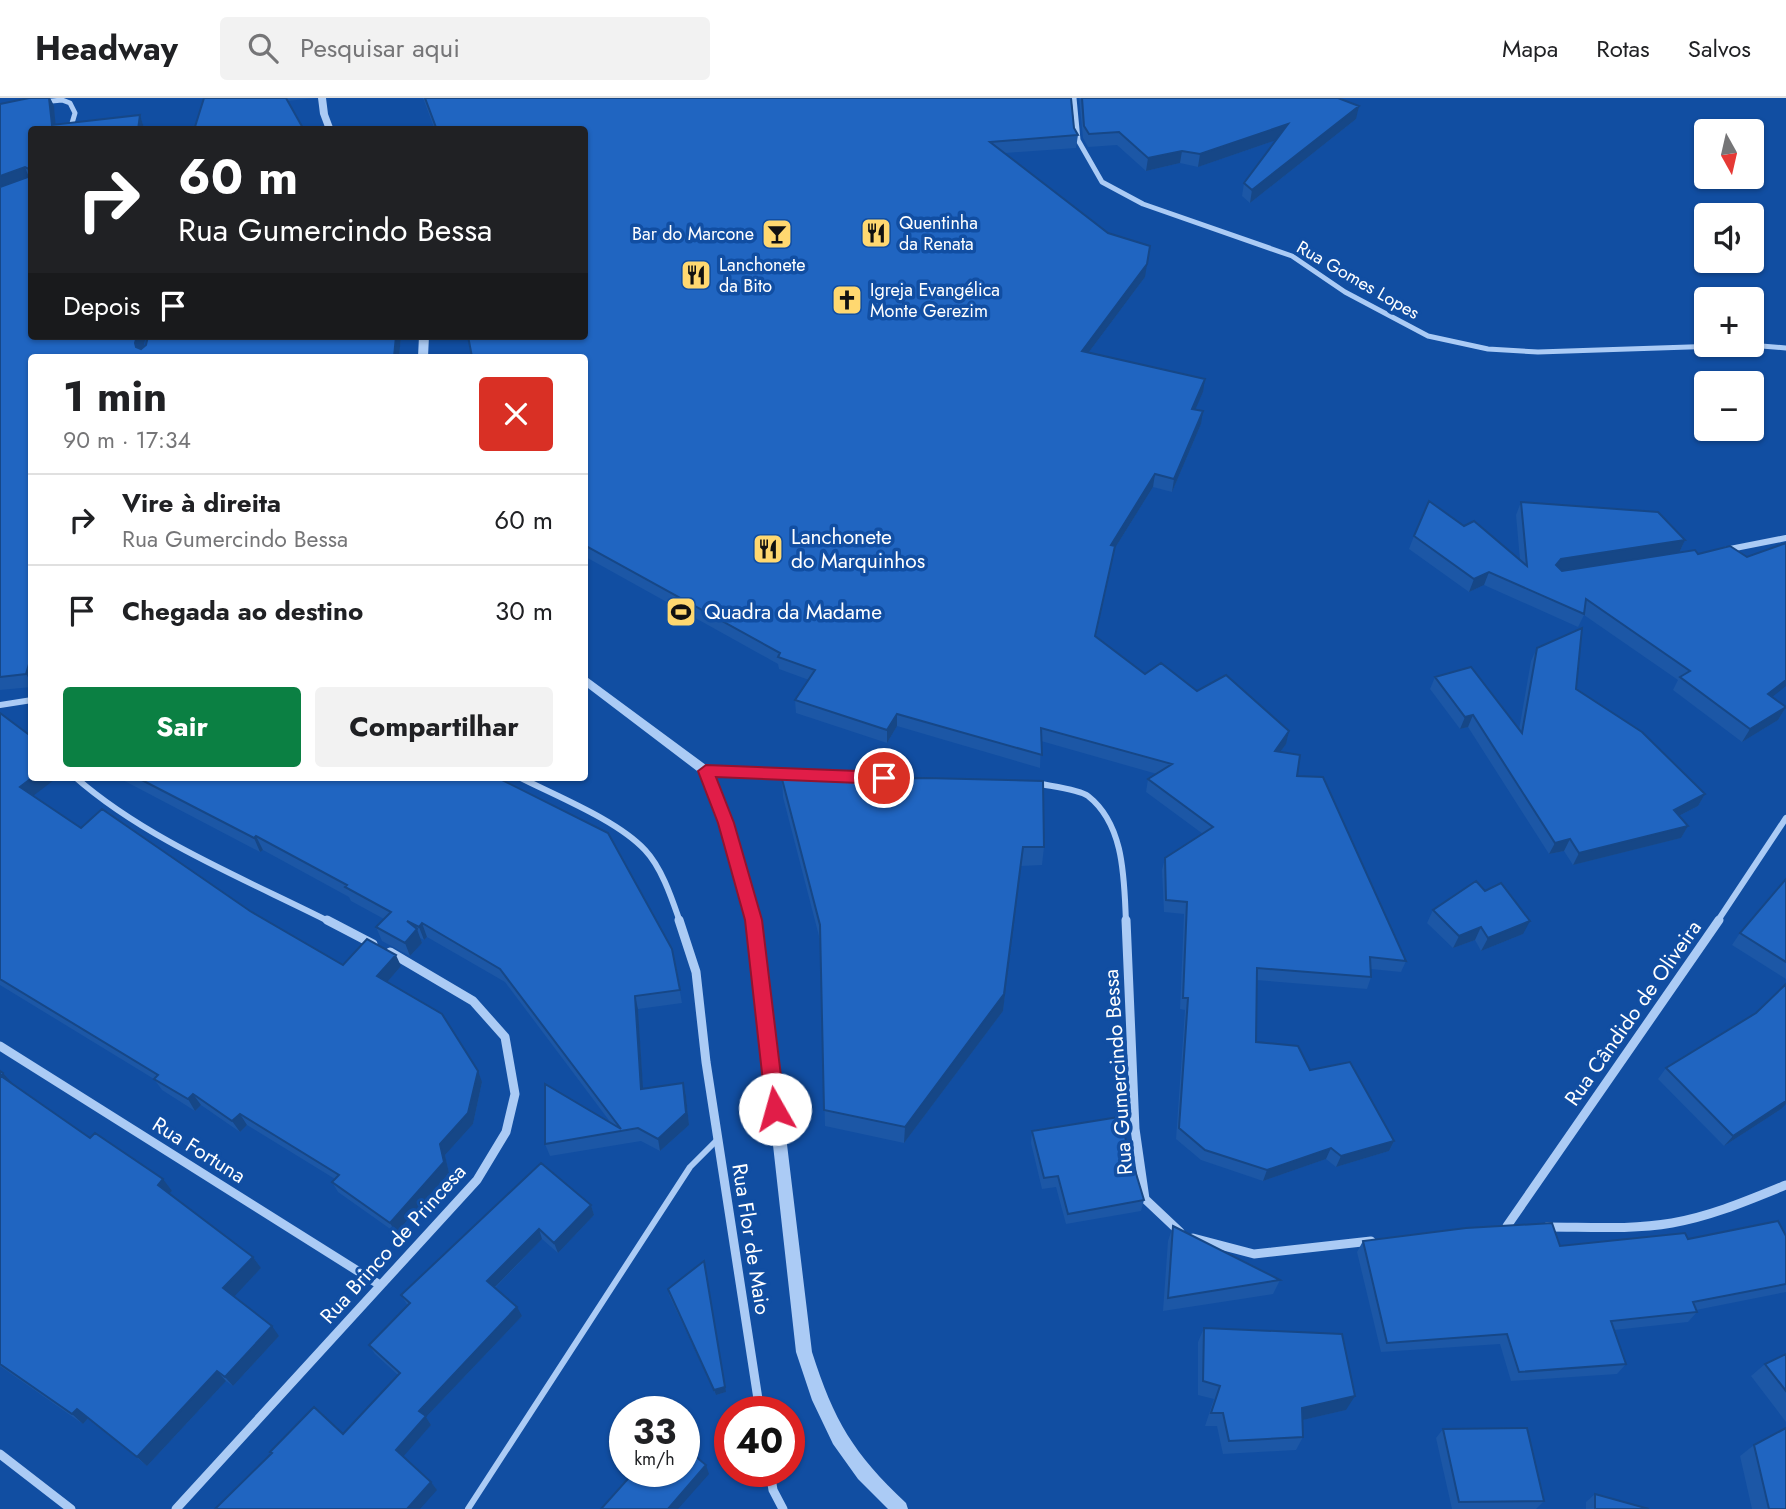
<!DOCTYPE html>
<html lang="pt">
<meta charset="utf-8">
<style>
body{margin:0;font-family:Jost,sans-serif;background:#f2f2f2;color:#202124;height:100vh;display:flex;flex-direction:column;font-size:26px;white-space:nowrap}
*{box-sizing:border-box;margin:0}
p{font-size:23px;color:#757577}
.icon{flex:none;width:38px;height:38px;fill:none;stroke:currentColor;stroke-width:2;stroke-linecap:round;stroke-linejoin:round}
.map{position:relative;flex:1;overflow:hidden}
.details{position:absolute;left:28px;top:256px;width:560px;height:427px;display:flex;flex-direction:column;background:#fff;border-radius:7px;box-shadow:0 2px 5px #0004}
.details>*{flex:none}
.banner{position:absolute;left:28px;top:28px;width:560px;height:214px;border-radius:7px;box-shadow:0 2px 5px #0004;background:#202124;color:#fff;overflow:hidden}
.needle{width:46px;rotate:172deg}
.tools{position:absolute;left:1694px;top:21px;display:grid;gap:14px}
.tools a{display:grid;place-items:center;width:70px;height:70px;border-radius:7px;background:#fff;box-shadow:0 2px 5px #0004;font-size:35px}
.speed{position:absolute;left:609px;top:1298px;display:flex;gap:14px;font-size:35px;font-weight:700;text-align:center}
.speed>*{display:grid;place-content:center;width:91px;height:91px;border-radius:50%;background:#fff;box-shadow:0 2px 5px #0004;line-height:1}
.speed small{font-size:18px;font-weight:400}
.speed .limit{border:10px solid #d22;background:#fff;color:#111}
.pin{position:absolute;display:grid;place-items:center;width:60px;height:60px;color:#fff;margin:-30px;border:4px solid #fff;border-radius:50%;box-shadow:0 2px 7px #0007}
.me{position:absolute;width:77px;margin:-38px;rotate:353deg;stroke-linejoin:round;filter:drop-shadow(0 0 5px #0008)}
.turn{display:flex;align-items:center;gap:24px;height:147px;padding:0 35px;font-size:32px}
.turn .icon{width:91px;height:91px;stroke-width:2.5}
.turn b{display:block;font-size:49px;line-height:60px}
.then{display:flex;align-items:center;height:66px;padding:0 35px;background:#0003;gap:14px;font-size:26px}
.round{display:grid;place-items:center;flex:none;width:74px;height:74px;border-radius:7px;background:#f2f2f2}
.overview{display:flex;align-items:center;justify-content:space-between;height:119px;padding:0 35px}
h1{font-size:42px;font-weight:700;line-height:52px}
.action{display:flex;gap:14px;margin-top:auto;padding:14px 35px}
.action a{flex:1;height:80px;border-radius:7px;background:#0b8043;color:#fff;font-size:28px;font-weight:700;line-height:80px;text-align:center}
.action a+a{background:#f2f2f2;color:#202124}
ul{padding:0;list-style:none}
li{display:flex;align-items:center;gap:21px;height:91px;padding:0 35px;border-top:2px solid #e0e0e0}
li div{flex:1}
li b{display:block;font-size:26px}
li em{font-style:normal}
header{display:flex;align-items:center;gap:42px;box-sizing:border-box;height:98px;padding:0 35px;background:#fff;border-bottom:2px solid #e0e0e0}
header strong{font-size:33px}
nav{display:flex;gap:38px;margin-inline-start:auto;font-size:24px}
.search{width:490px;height:63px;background:#f2f2f2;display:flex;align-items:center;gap:18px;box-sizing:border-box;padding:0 24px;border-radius:7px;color:#757577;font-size:26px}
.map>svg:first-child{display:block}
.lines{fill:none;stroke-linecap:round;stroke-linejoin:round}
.service{stroke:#abcbf5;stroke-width:6}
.minor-far2{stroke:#abcbf5;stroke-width:5}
.minor-far1{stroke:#abcbf5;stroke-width:6}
.minor{stroke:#abcbf5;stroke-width:9}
.tertiary{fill:#abcbf5;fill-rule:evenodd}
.wall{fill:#1c57a6}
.shaded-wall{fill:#164787}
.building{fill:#2065c1;stroke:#164787;stroke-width:2}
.route{fill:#e11d48;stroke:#92132f;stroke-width:2}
.labels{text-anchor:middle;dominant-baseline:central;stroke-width:7;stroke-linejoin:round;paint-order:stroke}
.far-poi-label{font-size:18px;fill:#fff;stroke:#114ea2;text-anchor:start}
.far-street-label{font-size:18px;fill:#fff;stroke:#114ea2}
.poi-label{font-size:21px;fill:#fff;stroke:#114ea2;text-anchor:start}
.street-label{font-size:21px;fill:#fff;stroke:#114ea2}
</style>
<header>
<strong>Headway</strong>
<div class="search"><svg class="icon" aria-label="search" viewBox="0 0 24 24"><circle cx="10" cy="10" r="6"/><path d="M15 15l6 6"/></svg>Pesquisar aqui</div>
<nav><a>Mapa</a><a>Rotas</a><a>Salvos</a></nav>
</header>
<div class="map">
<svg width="1786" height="1411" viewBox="0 0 1786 1411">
<rect width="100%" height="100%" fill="#114ea2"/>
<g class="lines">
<path class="service" d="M468 1411 690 1069 718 1041"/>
<path class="minor-far2" d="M1074 0 1078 42 1102 84 1143 106 1292 158 1345 194 1428 238 1488 251 1538 254 1749 247 1786 250
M42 4 62 2 70 5 75 15 70 32"/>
<path class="minor-far1" d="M1725 452 1786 440
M0 607 32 602
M706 673 898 680
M75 679C145 741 247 782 330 824
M519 679C556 698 617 722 645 752 662 770 672 801 680 824
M1036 685C1048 688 1079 691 1088 698 1125 727 1124 782 1126 824
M1717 824 1786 720"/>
<path class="minor" d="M327 822 373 846
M679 822 696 874 706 964 760 1314
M1126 822 1135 1031 1145 1101 1180 1134
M0 948 380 1187
M1507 1128 1719 822
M1547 1129C1589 1129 1631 1132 1672 1125 1712 1118 1749 1102 1786 1087
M1193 1140 1254 1156 1371 1143
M0 1356 71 1411
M770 1374 773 1392 783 1411
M176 1411 477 1082 506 1034 515 996 505 939 473 903 390 854"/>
<path class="tertiary" d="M318 0H326L328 16 334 32H326L320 16Z
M419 238H429L428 259H418Z
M584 577 710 670 712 673 732 725 760 822 812 1254C834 1323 853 1355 906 1405L908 1411H888L858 1381 833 1346 812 1302 796 1254 748 822 720 725 701 676 584 587Z"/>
</g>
<path class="wall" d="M29 0H50L54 8 55 27 140 17 144 30 32 32 146 238 143 250 146 247 148 238H401L399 259H32V589L0 592V6Z
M204 0H316L287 3Z
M423 0H1071L1074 30 1078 37 1076 50 1005 55 1145 179 1089 254 1203 294 1195 311 1201 326 1172 394 1153 389 1115 450 1096 538 1145 576 1197 593 1286 646 1280 654 1297 678 1406 863 1401 874 1371 871V879L1367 891 1256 882V944L1310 972 1394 1043 1389 1053 1336 1069 1326 1061 1263 1083 1201 1062 1176 1041 1185 912 1180 911 1184 816 1164 814 1162 772 1165 760 1203 736 1146 694 1148 681 1157 676 1041 643 1040 670 897 628 887 645 796 615 795 602 809 582 779 571 778 566 584 458V32H435Z
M1079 0H1338L1356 21 1250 105 1242 98 1244 85 1276 42 1198 69 1180 65 1146 73 1117 47 1088 49 1083 40Z
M1521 404 1685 442 1679 455 1772 599 1786 609 1778 622 1742 644 1673 592 1678 582 1584 517 1578 529 1484 487 1469 494 1409 451 1414 438 1520 462 1516 417Z
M1537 550 1576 591 1705 696 1698 708 1679 718 1688 728 1681 740 1573 767 1564 753 1549 756 1468 629 1460 631 1430 591 1435 579 1519 632 1531 563Z
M0 615 32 679H58L33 697 81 730 250 813 343 867 401 868 387 884 482 984 473 1026 445 1057 449 1075 396 1135 338 1094 332 1084 335 1081 247 1027 240 1034 201 1007 195 1013 162 992 154 981 0 887Z
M117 679H496L672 851 682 905 638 911 643 991 683 985 686 998 689 1027 660 1053 641 1043 550 1058 545 1046 611 1025 505 884 427 839 424 842 420 840 422 845 410 858 382 843 376 829 384 821 351 803 349 799 263 752 260 754Z
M782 681 1044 749 1042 767 1021 768 1003 913 904 1045 825 1028 820 842 783 699Z
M1786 781V881L1732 847 1740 835Z
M1433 812 1523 836 1481 853 1475 842 1453 850 1427 825Z
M1756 915 1781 1011 1724 1048 1658 981 1666 970Z
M0 973 3 975 12 986 90 1040 172 1093 169 1095 253 1159 261 1170 234 1198 279 1238 233 1288 226 1283 147 1368 88 1320 83 1326 0 1268Z
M1032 1033 1144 1102 1141 1113 1066 1126 1056 1089 1042 1091 1031 1045Z
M541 1065 591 1107 594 1117 558 1155 542 1141 495 1190 522 1218 426 1319 431 1327 403 1358 431 1384 437 1392 272 1355 343 1336 398 1277 375 1256 369 1247 408 1208 401 1197Z
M1173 1128 1280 1182 1273 1196 1163 1213 1168 1143Z
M1786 1138V1194L1696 1212 1697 1214 1688 1224 1614 1232 1626 1266 1617 1276 1511 1283 1500 1246 1381 1254 1357 1154 1363 1143 1560 1148 1688 1141Z
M668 1191 726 1294 716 1297 669 1197Z
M1204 1230 1346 1312 1302 1322 1303 1339 1296 1352 1223 1356 1217 1328H1205L1214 1301 1198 1297V1244Z
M1786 1256V1324L1751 1278 1765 1266Z
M1443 1331 1544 1403 1536 1411H1452L1436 1340Z
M1754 1347 1786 1411H1752L1740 1358Z
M1595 1396 1649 1411H1586V1404Z"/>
<path class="shaded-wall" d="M49 0H50L54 8 56 32 52 27Z
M1359 8 1356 21 1250 105 1252 92Z
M140 17 144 30V32H138Z
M1288 26 1285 39 1198 69 1200 56Z
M1182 53 1180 65 1146 73 1148 60Z
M25 69 30 82 0 92V78Z
M1150 148 1145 179 1080 266 1082 253Z
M137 238H146L141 259 135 245Z
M396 238H401L399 259H394Z
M1205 281 1203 294 1190 324 1192 311Z
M1203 313 1201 326 1172 394 1174 381Z
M1155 376 1153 389 1115 450 1093 550 1111 447Z
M1685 442 1679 455 1550 480 1556 467 1561 461Z
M1489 474 1484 487 1469 494 1474 481Z
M32 556V586L26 576Z
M1786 582V588L1760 609 1768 596Z
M1786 609 1778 622 1742 644 1750 631Z
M897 616V628L887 645V632Z
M1473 617 1468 629 1460 631 1465 619Z
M1289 633 1286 646 1272 665 1275 653Z
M33 679H58L29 701 20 689Z
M1705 696 1698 708 1667 724 1674 712Z
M1688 728 1681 740 1573 767 1579 755Z
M256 738 263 752 260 754 254 740Z
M1570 741 1564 753 1549 756 1555 745Z
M1021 768 1003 913 904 1045 905 1029Z
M1530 823 1523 836 1481 853 1488 840Z
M422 825 427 839 424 842 419 829Z
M1481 829 1475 842 1453 850 1459 838Z
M417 831 422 845 410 858 405 845Z
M396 857 401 868 382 890 377 878Z
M635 898 638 911 644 1004 641 991Z
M478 973 482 984 473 1026 445 1057 449 1075 396 1135 390 1125 440 1046Z
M3 975 14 987 1 978Z
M683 985 686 998 689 1027 660 1053 658 1041Z
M193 996 201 1007 195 1013 188 1001Z
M1786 1003V1006L1781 1011 1724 1048 1733 1038Z
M240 1016 247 1027 240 1034 232 1023Z
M1394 1043 1389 1053 1336 1069 1341 1058Z
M1331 1050 1326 1061 1263 1083 1267 1072Z
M163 1081 172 1093 166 1098 158 1087Z
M591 1107 594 1117 558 1155 554 1145Z
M539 1131 542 1141 491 1193 487 1183Z
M253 1159 261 1170 232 1201 223 1190Z
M704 1163 726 1294 716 1297 714 1292Z
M517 1209 522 1218 426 1319 431 1327 402 1360 396 1352 419 1313Z
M272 1228 279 1238 233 1288 225 1279Z
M217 1273 226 1283 147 1368 137 1359Z
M1355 1298 1346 1312 1294 1324 1302 1310Z
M77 1311 88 1320 83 1326 72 1316Z
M706 1367 709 1376 678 1411H668Z
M431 1384 437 1392 420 1411H407Z"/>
<path class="building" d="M29 0H49L52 27 140 17 138 32H32V238H137L135 245 136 249 141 251 146 247 148 238H396L394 259H32V556L26 576 0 579V89L28 79 31 72 25 69 0 78V6Z
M204 0H286L304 32H194Z
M425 0H1071L1074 30 1078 37 990 44 1108 135 1150 148 1147 166 1082 253 1205 281 1192 311 1203 313 1174 381 1155 376 1111 447 1115 448 1095 538 1145 576 1161 565 1197 593 1226 577 1289 633 1275 653 1300 657 1297 678 1323 679 1406 863 1370 859 1371 879 1257 870 1256 944 1298 948 1310 972 1350 964 1394 1043 1341 1058 1331 1050 1267 1072 1205 1052 1179 1030 1188 900H1183L1187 804 1166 802 1165 760 1213 729 1148 681 1172 666 1041 630 1042 657 897 616 887 632 795 602 815 572 778 559 780 555 584 447V259H472L468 238H584V32H437Z
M1082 0H1338L1359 8 1252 92 1244 85 1288 26 1200 56 1182 53 1148 60 1119 34 1089 36 1084 28Z
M1429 403 1464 428 1474 423 1527 468 1521 404 1658 414 1685 442 1561 461 1556 467 1562 473 1695 452 1698 456 1730 448 1747 459 1786 445V582L1768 596 1786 609 1750 631 1680 579 1690 573 1586 501 1584 516 1489 474 1474 481 1414 438Z
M1582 530 1576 591 1642 634 1705 696 1674 712 1688 728 1579 755 1570 741 1555 745 1473 617 1465 619 1435 579 1471 569 1522 635 1537 550Z
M0 615 32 639V679H33L20 689 81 730 102 711 250 813 343 867 367 841 396 857 377 878 442 916 478 973 468 1015 440 1046 444 1064 390 1125 332 1084 339 1077 240 1016 232 1023 193 996 188 1001 154 981 158 977 0 881Z
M136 679H496L608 735 672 851 680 892 635 898 641 991 683 985 686 1015 658 1041 638 1030 545 1046V986L621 1031 500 871 422 825 419 829 407 823 417 831 405 845 376 829 391 814 345 789 347 787 256 738 254 740Z
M926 680 1043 683 1044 749H1023L1004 896 905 1029 824 1012 820 827 782 681Z
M1786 781V864L1740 835Z
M1476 783 1485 793 1501 785 1530 823 1488 840 1481 829 1459 838 1433 812Z
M1786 886V1003L1733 1038 1666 970 1756 915Z
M0 973 3 975 1 978 90 1040 95 1035 163 1081 158 1087 253 1159 223 1190 272 1228 225 1279 217 1273 137 1359 77 1311 72 1316 0 1266Z
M1119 1019 1144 1102 1068 1116 1058 1078 1044 1080 1032 1033Z
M541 1065 591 1107 554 1145 539 1131 487 1183 517 1209 419 1313 426 1318 396 1352 431 1384 407 1411H215L272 1355 270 1354 314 1309 343 1336 400 1275 369 1247 410 1205 401 1197Z
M1778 1123 1786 1138V1186L1693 1204 1697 1214 1611 1223 1626 1266 1519 1274 1507 1236 1387 1245 1363 1143 1466 1130 1552 1125 1560 1148 1685 1135 1688 1141Z
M1173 1128 1280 1182 1168 1200Z
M704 1163 725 1289 714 1292 668 1191Z
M1204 1230 1342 1236 1355 1298 1302 1310 1303 1339 1229 1343 1223 1315H1211L1220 1288 1203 1283Z
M1786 1256V1293L1765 1266Z
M1527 1330 1544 1403 1459 1404 1443 1331Z
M1786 1330V1411H1769L1754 1347Z
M684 1349 706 1367 668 1411H601L634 1374H684Z
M1595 1396 1649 1411H1595Z"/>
<path class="route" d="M706 667 884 674 892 680 884 686 716 679 734 725 762 822 785 1011 782 1017 775 1019 769 1017 766 1011 745 822 718 725 698 673Z"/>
<defs>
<g id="restaurant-square" transform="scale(1.575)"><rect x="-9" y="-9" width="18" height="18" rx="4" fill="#ffd870" stroke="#114ea2"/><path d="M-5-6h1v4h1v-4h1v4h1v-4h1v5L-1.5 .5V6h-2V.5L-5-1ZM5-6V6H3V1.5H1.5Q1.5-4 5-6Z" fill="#111"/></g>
<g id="bar-square" transform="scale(1.575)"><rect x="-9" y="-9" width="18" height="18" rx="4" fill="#ffd870" stroke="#114ea2"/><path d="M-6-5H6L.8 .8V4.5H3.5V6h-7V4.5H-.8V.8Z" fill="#111"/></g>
<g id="church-square" transform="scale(1.575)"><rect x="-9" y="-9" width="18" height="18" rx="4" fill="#ffd870" stroke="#114ea2"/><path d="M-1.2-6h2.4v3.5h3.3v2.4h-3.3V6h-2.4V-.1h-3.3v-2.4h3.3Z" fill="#111"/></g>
<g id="stadium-square" transform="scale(1.575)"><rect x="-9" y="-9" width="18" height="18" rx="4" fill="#ffd870" stroke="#114ea2"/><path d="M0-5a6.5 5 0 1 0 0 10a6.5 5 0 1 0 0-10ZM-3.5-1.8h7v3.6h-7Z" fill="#111"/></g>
</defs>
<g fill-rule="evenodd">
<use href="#restaurant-square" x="876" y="135"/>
<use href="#bar-square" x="777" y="136"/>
<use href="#restaurant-square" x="696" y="177"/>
<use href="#church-square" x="847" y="202"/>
<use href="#restaurant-square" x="768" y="451"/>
<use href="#stadium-square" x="681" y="514"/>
</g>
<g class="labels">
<g class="far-poi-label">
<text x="899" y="125">Quentinha<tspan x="899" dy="21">da Renata</tspan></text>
<text x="754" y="136" text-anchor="end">Bar do Marcone</text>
<text x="719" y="167">Lanchonete<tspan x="719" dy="21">da Bito</tspan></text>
<text x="870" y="192">Igreja Evangélica<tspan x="870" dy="21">Monte Gerezim</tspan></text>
</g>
<g class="far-street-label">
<text transform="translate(1358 182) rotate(30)">Rua Gomes Lopes</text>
</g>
<g class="poi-label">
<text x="791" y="439">Lanchonete<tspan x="791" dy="24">do Marquinhos</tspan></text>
<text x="704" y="514">Quadra da Madame</text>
</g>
<g class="street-label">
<text transform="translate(1633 915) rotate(-55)">Rua Cândido de Oliveira</text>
<text transform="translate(1118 974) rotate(-94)">Rua Gumercindo Bessa</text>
<text transform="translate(199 1052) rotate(32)">Rua Fortuna</text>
<text transform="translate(751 1141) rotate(81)">Rua Flor de Maio</text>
<text transform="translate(393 1146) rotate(-48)">Rua Brinco de Princesa</text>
</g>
</g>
</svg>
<div class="tools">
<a><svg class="needle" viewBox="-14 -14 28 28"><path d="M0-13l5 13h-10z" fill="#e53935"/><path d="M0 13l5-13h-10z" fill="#757577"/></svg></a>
<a><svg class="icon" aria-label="sound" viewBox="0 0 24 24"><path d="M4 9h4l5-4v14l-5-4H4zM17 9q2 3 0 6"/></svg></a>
<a>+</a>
<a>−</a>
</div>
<div class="speed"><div>33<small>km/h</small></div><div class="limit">40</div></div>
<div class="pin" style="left:884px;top:680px;background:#d93025"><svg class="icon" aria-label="arrive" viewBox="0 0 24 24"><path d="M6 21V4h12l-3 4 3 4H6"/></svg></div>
<svg class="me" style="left:775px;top:1011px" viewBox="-20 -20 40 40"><circle r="19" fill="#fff"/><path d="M0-13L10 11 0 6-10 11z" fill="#e11d48"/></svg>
<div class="banner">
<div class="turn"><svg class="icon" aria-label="right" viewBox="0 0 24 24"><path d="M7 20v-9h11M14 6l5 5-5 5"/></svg><div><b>60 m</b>Rua Gumercindo Bessa</div></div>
<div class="then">Depois<svg class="icon" aria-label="arrive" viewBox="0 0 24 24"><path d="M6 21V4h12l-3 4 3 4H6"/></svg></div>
</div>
<section class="details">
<div class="overview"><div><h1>1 min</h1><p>90 m · 17:34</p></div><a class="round" style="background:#d93025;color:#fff"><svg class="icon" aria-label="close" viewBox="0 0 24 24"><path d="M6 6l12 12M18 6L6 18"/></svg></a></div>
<ul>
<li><svg class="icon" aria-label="right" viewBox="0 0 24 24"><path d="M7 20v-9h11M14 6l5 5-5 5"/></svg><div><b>Vire à direita</b><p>Rua Gumercindo Bessa</p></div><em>60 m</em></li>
<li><svg class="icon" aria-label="arrive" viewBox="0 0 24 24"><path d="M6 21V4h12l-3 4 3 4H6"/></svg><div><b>Chegada ao destino</b></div><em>30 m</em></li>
</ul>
<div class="action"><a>Sair</a><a>Compartilhar</a></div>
</section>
</div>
